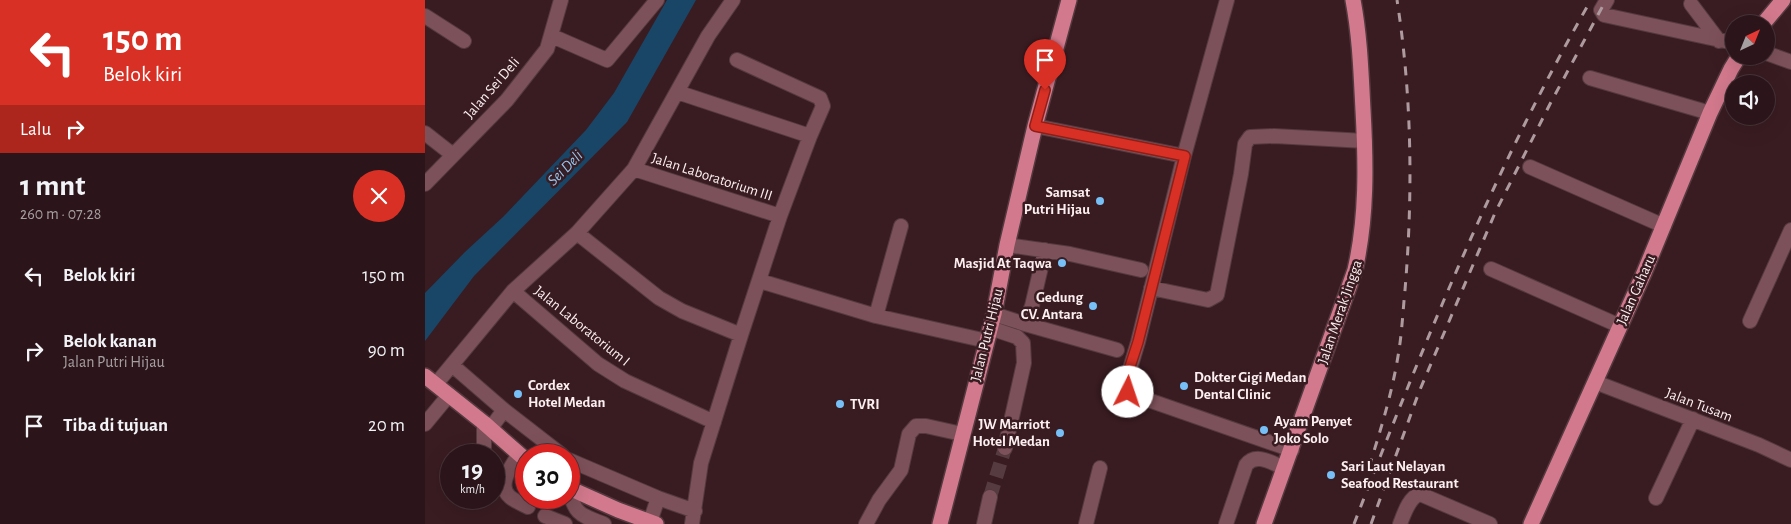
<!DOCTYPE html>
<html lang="id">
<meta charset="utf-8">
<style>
body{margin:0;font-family:"Alegreya Sans",sans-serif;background:#331e23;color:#f1f3f6;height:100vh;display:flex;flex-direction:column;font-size:19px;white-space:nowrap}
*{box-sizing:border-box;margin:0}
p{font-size:16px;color:#a69fa2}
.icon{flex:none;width:28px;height:28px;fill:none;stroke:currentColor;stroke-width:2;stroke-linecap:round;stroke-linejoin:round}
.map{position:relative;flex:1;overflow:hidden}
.details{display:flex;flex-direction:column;background:#2b151a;width:425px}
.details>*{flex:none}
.guide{background:#d93025;color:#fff;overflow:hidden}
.needle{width:32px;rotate:43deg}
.tools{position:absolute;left:1300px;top:15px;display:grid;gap:10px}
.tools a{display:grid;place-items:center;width:50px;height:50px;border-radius:50%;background:#2b151a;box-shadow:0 5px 20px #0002,0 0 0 1px #473439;font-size:25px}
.speed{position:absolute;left:15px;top:444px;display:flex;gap:10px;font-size:25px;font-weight:700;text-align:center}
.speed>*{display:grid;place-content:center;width:65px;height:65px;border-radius:50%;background:#2b151a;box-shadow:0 5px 20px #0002,0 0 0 1px #473439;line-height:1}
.speed small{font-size:12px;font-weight:400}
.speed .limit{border:8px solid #d22;background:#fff;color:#111}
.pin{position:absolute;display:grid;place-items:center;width:42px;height:42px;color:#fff;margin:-51px -21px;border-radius:50% 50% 50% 0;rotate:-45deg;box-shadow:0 0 5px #0007}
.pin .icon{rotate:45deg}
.me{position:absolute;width:55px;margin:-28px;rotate:4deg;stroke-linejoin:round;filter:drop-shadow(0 0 4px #0008)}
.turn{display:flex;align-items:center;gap:18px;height:105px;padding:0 20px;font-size:22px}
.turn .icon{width:65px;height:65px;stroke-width:2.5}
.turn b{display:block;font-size:35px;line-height:42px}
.then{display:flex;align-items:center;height:48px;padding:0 20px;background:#0003;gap:10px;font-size:19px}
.round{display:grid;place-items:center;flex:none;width:52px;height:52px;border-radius:26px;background:#331e23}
.headline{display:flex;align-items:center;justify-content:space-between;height:85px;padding:0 20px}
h1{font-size:30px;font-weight:600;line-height:38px}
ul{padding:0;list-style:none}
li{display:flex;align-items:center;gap:15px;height:75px;padding:0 20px}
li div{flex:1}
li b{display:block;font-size:19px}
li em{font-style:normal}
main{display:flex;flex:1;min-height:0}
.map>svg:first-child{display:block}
.water{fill:#194667}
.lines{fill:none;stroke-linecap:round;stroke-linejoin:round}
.minor-tunnel{stroke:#563c41;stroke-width:14;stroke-dasharray:14 7;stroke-linecap:butt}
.minor-casing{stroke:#543a3f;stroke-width:16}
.major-casing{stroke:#543a3f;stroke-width:18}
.minor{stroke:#7d515a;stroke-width:14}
.major{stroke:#d3798d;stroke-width:15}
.rail{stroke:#ae9b9f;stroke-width:3;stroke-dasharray:9 9;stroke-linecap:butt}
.route-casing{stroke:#8d1f18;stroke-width:12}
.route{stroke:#d93025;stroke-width:9}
.poi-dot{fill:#77bff7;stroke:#391c22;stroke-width:2}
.labels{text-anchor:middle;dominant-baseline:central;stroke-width:5;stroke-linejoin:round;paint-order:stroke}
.street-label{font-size:15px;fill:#fceff1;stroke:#391c22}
.poi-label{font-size:15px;font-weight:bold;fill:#fceff1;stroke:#391c22;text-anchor:start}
.water-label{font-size:16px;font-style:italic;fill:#92c8f3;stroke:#391c22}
</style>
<main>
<section class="details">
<div class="guide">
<div class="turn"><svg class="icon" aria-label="left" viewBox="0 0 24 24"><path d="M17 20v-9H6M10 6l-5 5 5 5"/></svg><div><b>150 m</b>Belok kiri</div></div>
<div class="then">Lalu<svg class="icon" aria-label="right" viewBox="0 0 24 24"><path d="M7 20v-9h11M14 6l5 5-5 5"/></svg></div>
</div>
<div class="headline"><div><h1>1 mnt</h1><p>260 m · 07:28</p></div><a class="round" style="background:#d93025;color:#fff"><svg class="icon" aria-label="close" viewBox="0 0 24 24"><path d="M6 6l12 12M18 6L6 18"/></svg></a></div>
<ul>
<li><svg class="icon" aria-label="left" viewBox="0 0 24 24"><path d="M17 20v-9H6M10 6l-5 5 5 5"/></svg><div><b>Belok kiri</b></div><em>150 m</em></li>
<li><svg class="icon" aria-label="right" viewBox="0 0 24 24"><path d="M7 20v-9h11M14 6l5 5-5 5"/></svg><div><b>Belok kanan</b><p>Jalan Putri Hijau</p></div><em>90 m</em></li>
<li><svg class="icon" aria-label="arrive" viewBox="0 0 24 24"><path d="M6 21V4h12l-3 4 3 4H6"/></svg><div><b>Tiba di tujuan</b></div><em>20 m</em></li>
</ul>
</section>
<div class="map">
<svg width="1366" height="524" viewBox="0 0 1366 524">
<rect width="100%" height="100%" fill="#391c22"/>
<path class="water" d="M242 0H271L202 122 49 276 0 341V293L40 252 78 217 161 130 189 93Z"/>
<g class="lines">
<path class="minor-tunnel" d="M565 497 580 448"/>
<g class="minor-casing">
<path id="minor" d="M802 0 759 156 713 342 701 382C701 390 702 392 709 395L867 450
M1182 0 1176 10 1179 15 1309 43
M1266 4 1294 41
M0 16 39 41
M127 36 182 60 232 0
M1341 53 1366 62
M1165 78 1285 113
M252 92 385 136
M610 126 759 156
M0 133 28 155
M1105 167 1239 226
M209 169 355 216
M0 184 82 100 122 49 136 0
M152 233 234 298 257 311 316 335
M582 245 645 254 716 270
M1066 269 1195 326
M335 281 451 316 562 341
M726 288 783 300 792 295 816 174 820 144 825 137 849 136 940 141
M88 291 173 364 200 381 289 422
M569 314 600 324 607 306 620 250
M451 316 476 226
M1325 321 1366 230
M600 324 692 350
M565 328 592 337 598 343 599 363 580 448
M27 365 79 410 137 455
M1170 382 1334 445 1366 460
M11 384 88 291 152 233 209 169 283 36 308 0
M59 423V455
M0 424 24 395
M65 429 79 410
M94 454C87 466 71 485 85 497 90 501 97 504 103 507
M144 460 233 498 270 511
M144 488C149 515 156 515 179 524
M1231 498 1268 419
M120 516 140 524
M225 522 233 498
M267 524 276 463 316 335 355 216 385 136 398 106 395 98 312 60
M441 524 454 500 476 470 484 434 491 426H501L537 434
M559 524 565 497
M661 524 675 468
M801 524 821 465C831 452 847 463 859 468
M975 524C979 514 984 497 995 494L1065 524"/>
</g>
<g class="major-casing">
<path id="major" d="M1338 24 1358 0
M0 376 59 423 101 460
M144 488 193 510 231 524
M515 524 569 314 582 245 610 126 644 0
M839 524 930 270C942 217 941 164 938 110 936 73 935 37 928 0
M1106 524 1219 273 1285 113 1306 69 1314 56"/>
</g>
<use href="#minor" class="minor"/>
<use href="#major" class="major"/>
<path class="rail" d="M944 467C956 429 968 390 974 350 977 331 978 310 980 290 988 194 987 96 972 0
M929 524C998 345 1070 167 1166 0
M946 524 994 392 1070 213 1125 104 1181 0"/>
</g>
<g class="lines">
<g class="route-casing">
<path id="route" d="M620 90 610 126 760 156 713 342 700 382V388L703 392"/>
</g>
<use href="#route" class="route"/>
</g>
<g class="poi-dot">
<circle cx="675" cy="201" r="5"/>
<circle cx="637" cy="263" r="5"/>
<circle cx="668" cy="306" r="5"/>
<circle cx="759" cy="386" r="5"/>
<circle cx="93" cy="394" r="5"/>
<circle cx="415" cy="404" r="5"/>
<circle cx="839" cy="430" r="5"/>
<circle cx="635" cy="433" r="5"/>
<circle cx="906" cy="475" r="5"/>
</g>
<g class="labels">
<g class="street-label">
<text transform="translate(67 88) rotate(-49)">Jalan Sei Deli</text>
<text transform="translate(287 177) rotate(18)">Jalan Laboratorium III</text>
<text transform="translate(1211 290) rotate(-66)">Jalan Gaharu</text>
<text transform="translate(915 312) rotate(-71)">Jalan Merak Jingga</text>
<text transform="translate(157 326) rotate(39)">Jalan Laboratorium I</text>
<text transform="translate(562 335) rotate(-76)">Jalan Putri Hijau</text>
<text transform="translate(1274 405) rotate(21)">Jalan Tusam</text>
</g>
<g class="poi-label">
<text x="665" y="192" text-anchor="end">Samsat<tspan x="665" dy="17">Putri Hijau</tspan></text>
<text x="627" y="263" text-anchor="end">Masjid At Taqwa</text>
<text x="658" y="297" text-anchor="end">Gedung<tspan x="658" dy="17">CV. Antara</tspan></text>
<text x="769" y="377">Dokter Gigi Medan<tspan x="769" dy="17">Dental Clinic</tspan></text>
<text x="103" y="385">Cordex<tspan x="103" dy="17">Hotel Medan</tspan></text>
<text x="425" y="404">TVRI</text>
<text x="849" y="421">Ayam Penyet<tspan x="849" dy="17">Joko Solo</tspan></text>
<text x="625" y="424" text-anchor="end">JW Marriott<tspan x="625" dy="17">Hotel Medan</tspan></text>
<text x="916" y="466">Sari Laut Nelayan<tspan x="916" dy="17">Seafood Restaurant</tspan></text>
</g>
<g class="water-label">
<text transform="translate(140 168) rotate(-45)">Sei Deli</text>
</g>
</g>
</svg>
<div class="tools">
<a><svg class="needle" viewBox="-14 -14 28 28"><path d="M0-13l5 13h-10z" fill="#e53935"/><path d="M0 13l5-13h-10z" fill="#a69fa2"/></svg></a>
<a><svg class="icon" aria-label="sound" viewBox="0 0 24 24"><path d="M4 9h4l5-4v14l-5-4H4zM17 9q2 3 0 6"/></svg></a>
</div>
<div class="speed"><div>19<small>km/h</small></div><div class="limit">30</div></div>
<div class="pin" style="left:620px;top:90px;background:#d93025"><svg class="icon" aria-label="arrive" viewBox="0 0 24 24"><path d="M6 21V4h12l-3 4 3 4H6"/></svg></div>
<svg class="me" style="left:703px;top:392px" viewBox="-20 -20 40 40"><circle r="19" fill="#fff"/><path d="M0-13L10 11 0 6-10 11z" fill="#d93025"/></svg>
</div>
</main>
